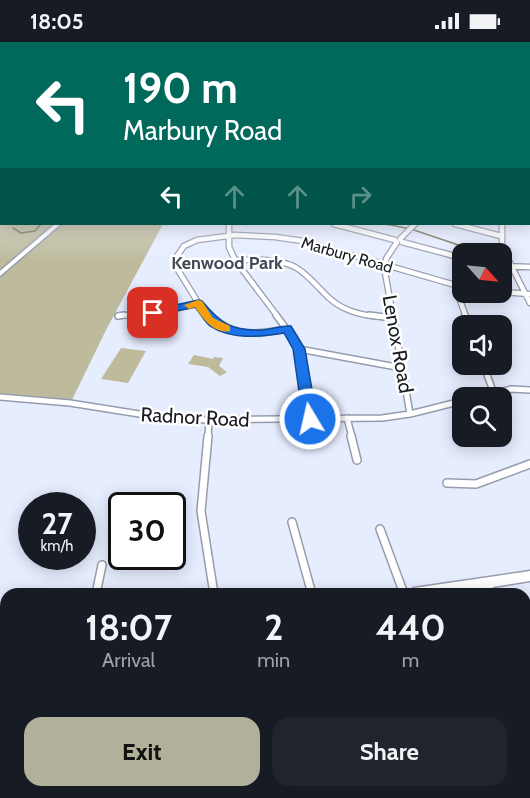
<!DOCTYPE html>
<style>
body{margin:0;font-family:Cabin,sans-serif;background:#20242c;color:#f1f3f6;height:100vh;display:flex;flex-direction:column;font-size:22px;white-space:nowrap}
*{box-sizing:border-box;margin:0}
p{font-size:20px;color:#9ea1a6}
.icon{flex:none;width:33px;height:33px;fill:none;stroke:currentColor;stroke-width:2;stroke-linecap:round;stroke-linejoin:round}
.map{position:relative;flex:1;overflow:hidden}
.details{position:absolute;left:0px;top:546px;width:531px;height:210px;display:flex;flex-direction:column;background:#171b24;border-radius:18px 18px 0 0;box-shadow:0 3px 15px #0003}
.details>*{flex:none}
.hud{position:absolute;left:0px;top:0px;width:531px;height:183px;box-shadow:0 3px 15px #0003;background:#00695c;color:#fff;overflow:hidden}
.needle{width:39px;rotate:117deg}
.controls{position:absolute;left:452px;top:201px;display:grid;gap:12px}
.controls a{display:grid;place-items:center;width:60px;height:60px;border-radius:12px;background:#171b24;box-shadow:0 3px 15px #0003;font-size:30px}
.speed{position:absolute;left:18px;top:450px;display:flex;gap:12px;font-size:30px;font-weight:700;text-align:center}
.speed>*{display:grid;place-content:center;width:78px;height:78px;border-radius:50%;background:#171b24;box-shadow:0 3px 15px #0003;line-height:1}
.speed small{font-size:15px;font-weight:400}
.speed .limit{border:3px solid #111;border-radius:9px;background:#fff;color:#111}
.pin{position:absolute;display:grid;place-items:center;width:51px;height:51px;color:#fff;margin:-26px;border-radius:12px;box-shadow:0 3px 9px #0006}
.me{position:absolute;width:66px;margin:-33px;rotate:351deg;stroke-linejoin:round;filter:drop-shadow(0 0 4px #0008)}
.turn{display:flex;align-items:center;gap:21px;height:126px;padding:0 24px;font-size:27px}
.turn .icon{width:78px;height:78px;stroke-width:2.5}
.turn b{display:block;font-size:42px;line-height:51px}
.lanes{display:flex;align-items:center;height:57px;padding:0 24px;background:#0003;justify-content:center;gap:30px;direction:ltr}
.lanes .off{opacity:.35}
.eta{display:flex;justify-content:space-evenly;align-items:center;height:102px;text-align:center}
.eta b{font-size:36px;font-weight:700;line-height:42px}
.cta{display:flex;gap:12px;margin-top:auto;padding:12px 24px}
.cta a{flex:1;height:69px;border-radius:18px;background:#b1b09a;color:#111;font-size:24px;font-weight:700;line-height:69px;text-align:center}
.cta a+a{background:#20242c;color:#f1f3f6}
.status{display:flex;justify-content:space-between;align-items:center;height:42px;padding:0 30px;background:#171b24;direction:ltr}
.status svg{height:16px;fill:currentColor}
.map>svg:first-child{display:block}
.green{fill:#bebb9d}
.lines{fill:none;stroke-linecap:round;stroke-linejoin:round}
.stream{stroke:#777457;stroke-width:1.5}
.minor-far4-casing{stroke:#959dad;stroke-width:4.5}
.minor-far3-casing{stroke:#959dad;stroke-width:7}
.minor-far2-casing{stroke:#959dad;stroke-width:8}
.minor-far1-casing{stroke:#959dad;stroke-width:10}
.minor-casing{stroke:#959dad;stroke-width:12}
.secondary-casing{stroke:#959dad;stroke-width:3}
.primary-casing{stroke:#959dad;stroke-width:3}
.minor-far4{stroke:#fff;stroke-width:3}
.minor-far3{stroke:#fff;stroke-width:4.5}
.minor-far2{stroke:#fff;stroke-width:5}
.minor-far1{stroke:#fff;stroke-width:7}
.minor{stroke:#fff;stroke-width:9}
.secondary{fill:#fff;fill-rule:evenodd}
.primary{fill:#fff;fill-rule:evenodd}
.route{fill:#1a73e8;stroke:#114b97;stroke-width:1.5}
.slow{fill:#f59e0b}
.labels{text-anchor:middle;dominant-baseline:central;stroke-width:5;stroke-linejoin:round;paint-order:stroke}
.far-street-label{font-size:16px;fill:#191c22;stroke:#fff}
.far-neighbourhood-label{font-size:18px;font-weight:bold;fill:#434957;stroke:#fff}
.street-label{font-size:20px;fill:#191c22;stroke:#fff}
</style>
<div class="status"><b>18:05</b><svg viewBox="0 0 49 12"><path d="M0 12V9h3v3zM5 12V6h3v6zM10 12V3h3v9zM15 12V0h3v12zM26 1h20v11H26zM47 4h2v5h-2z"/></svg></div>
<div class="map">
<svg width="530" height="756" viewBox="0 0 530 756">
<rect width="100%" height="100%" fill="#e6edff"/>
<path class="green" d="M0 138 2 182H163L106 288 72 358 0 353Z
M121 306 146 309 128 341 101 337Z
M194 313 213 317 214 315 223 316 219 324 227 330 220 334 208 325 188 322Z"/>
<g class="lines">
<path class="stream" d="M385 182 406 186
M13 186 21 191 35 189 41 182
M414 188 482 211"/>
<g class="minor-far4-casing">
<path id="minor-far4" d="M334 182 338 183
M455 182 459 183"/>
</g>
<g class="minor-far3-casing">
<path id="minor-far3" d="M229 182V205L235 218 278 275
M334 182 395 198
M455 182 501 194
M502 182V205L530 261
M400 197 415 182
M402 200 462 216
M235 218C255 218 277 216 295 225 306 231 314 241 323 250 339 268 358 273 382 275
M501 224 530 225
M455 244 466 275
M501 250 530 252
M118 274 153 271 198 262
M207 275 178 228 175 217 184 204 197 198 235 193 275 195 303 199 462 245
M393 275 385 230 386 217 397 200"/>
</g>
<g class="minor-far2-casing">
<path id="minor-far2" d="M206 273C227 297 259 292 287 287
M276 273 297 301 310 377
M369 273 393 276
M393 273 410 372
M465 273 469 284
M118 274 124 273
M299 307 402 326
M483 322 493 349
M0 355 70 361 177 378 382 376 410 372 462 359
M474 356 511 347 530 348
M347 376 352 395
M208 395 209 379"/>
</g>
<g class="minor-far1-casing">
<path id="minor-far1" d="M208 394 201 469 214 552
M351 394 357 418
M447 441 476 442 530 422
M292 480 312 552
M380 487 404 552
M486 540 492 552
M96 552 102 523"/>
</g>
<g class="minor-casing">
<path id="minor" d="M0 691 6 671
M506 750V756
M131 756 132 750
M362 756 365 750"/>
</g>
<g class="secondary-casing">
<path id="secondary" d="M530 529V539L449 552H408L410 548 414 546Z
M6 628V640L0 641V629Z"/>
</g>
<g class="primary-casing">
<path id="primary" d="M0 134H2V137H0Z
M55 182H61L0 234V229Z"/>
</g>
<use href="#minor-far4" class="minor-far4"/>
<use href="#minor-far3" class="minor-far3"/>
<use href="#minor-far2" class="minor-far2"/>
<use href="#minor-far1" class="minor-far1"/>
<use href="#minor" class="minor"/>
<use href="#secondary" class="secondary"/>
<use href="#primary" class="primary"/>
</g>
<linearGradient id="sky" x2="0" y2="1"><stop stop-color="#8baab7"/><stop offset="0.51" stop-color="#f4f7ff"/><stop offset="1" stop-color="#f4f7ff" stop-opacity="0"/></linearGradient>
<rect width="530" height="218" fill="url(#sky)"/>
<path class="route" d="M198 258 202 259C221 282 232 289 263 288 273 287 282 283 291 284L305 307 317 377 315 381H305L303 377 293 307 284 291C261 295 231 298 210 284 205 280 200 271 195 265L153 274 147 271 149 269Z"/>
<path class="slow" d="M198 258 202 259 213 276 230 284V289C214 292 203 277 195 265L189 267 184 263Z"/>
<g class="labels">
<g class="far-street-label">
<text transform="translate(347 213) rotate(16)">Marbury Road</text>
</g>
<g class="far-neighbourhood-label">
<text x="227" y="221">Kenwood Park</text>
</g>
<g class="street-label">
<text transform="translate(398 302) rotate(80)">Lenox Road</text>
<text transform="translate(195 375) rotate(3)">Radnor Road</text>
</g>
</g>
</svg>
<div class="controls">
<a><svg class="needle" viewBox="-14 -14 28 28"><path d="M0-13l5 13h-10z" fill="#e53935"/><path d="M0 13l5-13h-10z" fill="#9ea1a6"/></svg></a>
<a><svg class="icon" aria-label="sound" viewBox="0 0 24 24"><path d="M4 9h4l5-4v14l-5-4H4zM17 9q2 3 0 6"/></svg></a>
<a><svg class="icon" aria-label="search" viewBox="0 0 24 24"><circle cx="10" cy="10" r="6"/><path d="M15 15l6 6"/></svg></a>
</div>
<div class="speed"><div>27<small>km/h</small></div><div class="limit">30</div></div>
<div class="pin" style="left:153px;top:271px;background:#d93025"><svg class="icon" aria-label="arrive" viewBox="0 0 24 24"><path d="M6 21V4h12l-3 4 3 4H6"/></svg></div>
<svg class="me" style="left:310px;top:377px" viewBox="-20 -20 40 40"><circle r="17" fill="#1a73e8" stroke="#fff" stroke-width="3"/><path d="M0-11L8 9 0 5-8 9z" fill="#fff"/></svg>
<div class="hud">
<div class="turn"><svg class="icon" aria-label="left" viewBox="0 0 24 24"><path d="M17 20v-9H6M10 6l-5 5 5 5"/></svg><div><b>190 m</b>Marbury Road</div></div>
<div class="lanes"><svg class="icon" aria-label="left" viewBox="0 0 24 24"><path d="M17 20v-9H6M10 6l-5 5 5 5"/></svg><svg class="icon off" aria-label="ahead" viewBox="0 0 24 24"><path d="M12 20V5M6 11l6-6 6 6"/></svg><svg class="icon off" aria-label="ahead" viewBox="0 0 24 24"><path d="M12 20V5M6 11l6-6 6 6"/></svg><svg class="icon off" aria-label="right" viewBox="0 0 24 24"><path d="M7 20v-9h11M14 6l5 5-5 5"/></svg></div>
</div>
<section class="details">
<div class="eta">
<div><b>18:07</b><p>Arrival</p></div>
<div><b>2</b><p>min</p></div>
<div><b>440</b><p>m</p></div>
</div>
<div class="cta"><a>Exit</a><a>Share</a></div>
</section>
</div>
